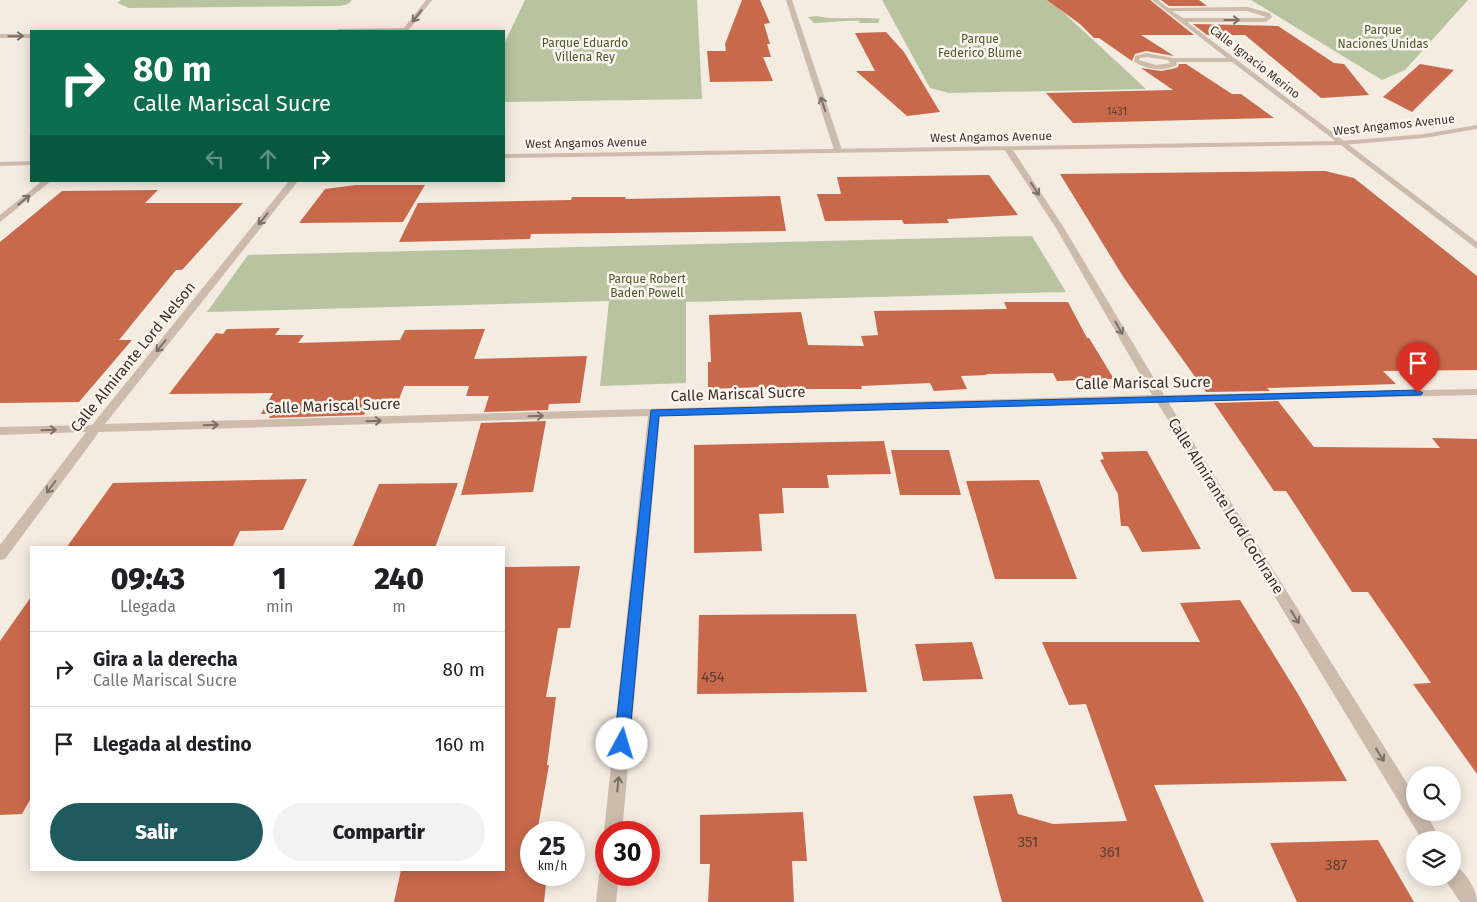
<!DOCTYPE html>
<html lang="es">
<style>
body{margin:0;font-family:"Fira Sans",sans-serif;background:#f2f2f2;color:#202124;height:100vh;display:flex;flex-direction:column;font-size:19px;white-space:nowrap}
*{box-sizing:border-box;margin:0}
p{font-size:16px;color:#757577}
.icon{flex:none;width:28px;height:28px;fill:none;stroke:currentColor;stroke-width:2;stroke-linecap:round;stroke-linejoin:round}
.map{position:relative;flex:1;overflow:hidden}
.panel{position:absolute;left:30px;top:546px;width:475px;height:325px;display:flex;flex-direction:column;background:#fff;border-radius:0px;box-shadow:0 2px 12px #0003}
.panel>*{flex:none}
.banner{position:absolute;left:30px;top:30px;width:475px;height:152px;border-radius:0px;box-shadow:0 2px 12px #0003;background:#0b6e4f;color:#fff;overflow:hidden}
.controls{position:absolute;left:1406px;top:766px;display:grid;gap:10px}
.controls a{display:grid;place-items:center;width:55px;height:55px;border-radius:50%;background:#fff;box-shadow:0 2px 12px #0003;font-size:25px}
.speed{position:absolute;left:520px;top:821px;display:flex;gap:10px;font-size:25px;font-weight:700;text-align:center}
.speed>*{display:grid;place-content:center;width:65px;height:65px;border-radius:50%;background:#fff;box-shadow:0 2px 12px #0003;line-height:1}
.speed small{font-size:12px;font-weight:400}
.speed .limit{border:8px solid #d22;background:#fff;color:#111}
.pin{position:absolute;display:grid;place-items:center;width:42px;height:42px;color:#fff;margin:-51px -21px;border-radius:50% 50% 50% 0;rotate:-45deg;box-shadow:0 0 5px #0007}
.pin .icon{rotate:45deg}
.me{position:absolute;width:55px;margin:-28px;rotate:6deg;stroke-linejoin:round;filter:drop-shadow(0 0 4px #0008)}
.turn{display:flex;align-items:center;gap:18px;height:105px;padding:0 20px;font-size:22px}
.turn .icon{width:65px;height:65px;stroke-width:2.5}
.turn b{display:block;font-size:35px;line-height:42px}
.lanes{display:flex;align-items:center;height:48px;padding:0 20px;background:#0003;justify-content:center;gap:25px;direction:ltr}
.lanes .off{opacity:.35}
.eta{display:flex;justify-content:space-evenly;align-items:center;height:85px;text-align:center}
.eta b{font-size:30px;font-weight:800;line-height:35px}
.primary-button{display:flex;gap:10px;margin-top:auto;padding:10px 20px}
.primary-button a{flex:1;height:58px;border-radius:30px;background:#1f5a5e;color:#fff;font-size:20px;font-weight:800;line-height:58px;text-align:center}
.primary-button a+a{background:#f2f2f2;color:#202124}
ul{padding:0;list-style:none}
li{display:flex;align-items:center;gap:15px;height:75px;padding:0 20px;border-top:1px solid #e0e0e0}
li div{flex:1}
li b{display:block;font-size:19px}
li em{font-style:normal}
.map>svg:first-child{display:block}
.green{fill:#b8c4a0}
.building{fill:#c8694b}
.lines{fill:none;stroke-linecap:round;stroke-linejoin:round}
.minor{fill:#cdbbac;fill-rule:evenodd}
.tertiary{fill:#cdbbac;fill-rule:evenodd}
.oneway{stroke:#7d6f65}
.route{fill:#1a73e8;stroke:#114b97}
.labels{text-anchor:middle;dominant-baseline:central;stroke-width:5;stroke-linejoin:round;paint-order:stroke}
.far-number-label{font-size:11px;fill:#5e3e33}
.far-park-label{font-size:12px;fill:#4a5a2e;stroke:#fbf5ee}
.far-street-label{font-size:12px;fill:#3b302b;stroke:#fbf5ee}
.street-label{font-size:15px;fill:#3b302b;stroke:#fbf5ee}
.near-number-label{font-size:15px;fill:#5e3e33}
</style>
<div class="map">
<svg width="1477" height="902" viewBox="0 0 1477 902">
<rect width="100%" height="100%" fill="#f4ebe1"/>
<path class="green" d="M121 0H352L348 4 340 6 129 8 117 3Z
M525 0H697L702 99 504 102V44Z
M882 0H1050L1146 89 949 93 930 88Z
M1251 0H1468L1405 70 1382 80Z
M817 16C839 21 859 16 880 19L878 23H858L861 21C845 20 830 23 814 23L808 17Z
M1032 236 1066 292 686 302V383L600 386 609 301 207 312 248 255Z"/>
<path class="building" d="M742 0H760L770 23 764 24 770 44H767L771 57H763L773 81 710 82 707 51H726L725 44Z
M1047 0H1150L1194 35H1141L1174 56 1146 51 1135 54 1132 61 1099 38H1094L1080 24Z
M1161 0H1199L1207 6H1169Z
M1193 24 1278 26 1334 63 1344 64 1369 95 1321 98 1245 35H1207Z
M886 32 904 52 940 112 907 116 856 71H875L855 33Z
M1179 64H1186L1232 94H1241L1274 118 1073 123 1046 93 1173 90 1141 68 1161 71 1172 69 1178 67Z
M1420 64 1454 70 1412 112 1383 97Z
M1325 171 1354 178 1477 276V370L1383 371 1396 384 1267 388 1270 391 1206 392 1124 278 1060 174Z
M989 175 1018 215 947 219 949 223 904 224 902 220 825 221 817 194H841L837 177Z
M356 185H425L403 222 299 223 325 189Z
M158 190 145 203H243L182 270H176L119 340H132L79 402 0 403V242L62 191Z
M780 196 786 231 531 234 530 239 399 242 418 203 571 200 572 197H626L625 199Z
M1004 302H1068L1087 338H1089L1114 379 1057 381 1053 373 986 374 987 375 961 376 967 389 934 391 930 383 861 386 862 389H765V387L708 389V362H711L709 315 801 312 808 345 864 346 861 336 878 335 874 311 1007 309Z
M280 328 275 335H304L298 343 400 340 405 330 485 329 474 359 587 356 580 403 549 404 548 410 484 412 489 396H466L469 386H404L398 402 369 403 364 415 269 418 271 414H261L273 393 169 394 216 333 223 334 227 329Z
M1278 401 1314 447 1440 448 1432 438 1477 439V774L1413 684 1431 683 1368 592H1352L1286 491H1274L1214 403Z
M546 421 533 492 461 495 481 423Z
M884 441 891 474 827 475 829 488H782L784 513 759 514 762 551 694 553V445Z
M891 450H949L961 495H900Z
M1147 451 1201 549 1142 552 1128 526H1121L1118 494 1100 460 1104 459 1101 452Z
M307 479 283 530 240 531 232 548H66L113 483Z
M1039 480 1077 579H995L966 481Z
M458 483 435 548H352L379 484Z
M580 566 570 628H558L546 697H556L547 765H549L538 827 553 826 552 832H531V875H547L544 902H394L401 870H504V567Z
M31 597V798L22 814 0 815V641Z
M1240 600 1298 694 1347 781 1154 785 1204 902H1002L973 796 1012 794 1018 814 1053 824 1127 821 1086 704 1069 705 1042 642H1200L1180 603Z
M856 614 867 692 697 694 699 615Z
M972 642 983 679 923 681 915 644Z
M803 812 807 861H792L794 902H708L710 864H700V815Z
M1378 840 1414 902H1297L1270 843Z"/>
<g class="lines">
<path class="minor" d="M426 0H432L408 31H336L339 29 404 28Z
M786 0H792L842 150 841 152 834 150Z
M1152 0H1158L1168 8 1247 7 1270 13 1272 17 1266 22H1187L1477 242V249L1232 62H1176L1177 65C1163 72 1148 70 1134 62L1135 56 1146 53 1173 58H1227ZM1172 11H1247L1266 17 1264 18H1183ZM1146 57 1167 60 1171 63 1156 65 1139 60 1140 58Z
M0 34H31V38H0Z
M1005 147H1011L1064 228 1164 395 1477 389V395L1168 402 1415 796V812H1425L1441 840H1422L1157 402 660 416 622 832H606V838L604 832 648 416 99 432 5 559 0 560V545L86 432 0 435V427L92 425 289 181H298L105 424 1152 395 1056 228 1004 149Z
M42 181H51L0 222V215Z
M1452 864C1464 869 1477 889 1477 902H1460L1444 878H1452Z
M606 867V875H619L616 902H596L599 875 602 868Z"/>
<path class="tertiary" d="M1477 125V129L1424 138 1342 145 504 158V154L1342 141 1424 134Z
M31 161V165L0 166V162Z"/>
</g>
<defs><path id="oneway-shaft" d="M-6 0H5M1.5-3L5.5 0L1.5 3" fill="none" stroke-width="1.6" stroke-linecap="round" stroke-linejoin="round" transform="scale(1.25)"/></defs>
<g class="oneway">
<use href="#oneway-shaft" transform="translate(417 16) rotate(128)"/>
<use href="#oneway-shaft" transform="translate(1232 20)"/>
<use href="#oneway-shaft" transform="translate(16 36) rotate(-1)"/>
<use href="#oneway-shaft" transform="translate(823 104) rotate(-108)"/>
<use href="#oneway-shaft" transform="translate(1035 189) rotate(57)"/>
<use href="#oneway-shaft" transform="translate(24 200) rotate(-39)"/>
<use href="#oneway-shaft" transform="translate(263 219) rotate(129)"/>
<use href="#oneway-shaft" transform="translate(1119 328) rotate(60)"/>
<use href="#oneway-shaft" transform="translate(161 346) rotate(129)"/>
<use href="#oneway-shaft" transform="translate(536 416) rotate(-2)"/>
<use href="#oneway-shaft" transform="translate(374 421) rotate(-2)"/>
<use href="#oneway-shaft" transform="translate(211 425) rotate(-2)"/>
<use href="#oneway-shaft" transform="translate(49 430) rotate(-2)"/>
<use href="#oneway-shaft" transform="translate(51 487) rotate(127)"/>
<use href="#oneway-shaft" transform="translate(1295 617) rotate(58)"/>
<use href="#oneway-shaft" transform="translate(1380 755) rotate(58)"/>
<use href="#oneway-shaft" transform="translate(618 784) rotate(-84)"/>
</g>
<path class="route" d="M1418 390 1423 393 1421 395 659 416 629 744 627 749 622 751 616 749 614 744 651 410Z"/>
<g class="labels">
<g class="far-number-label">
<text x="1117" y="111">1431</text>
</g>
<g class="far-park-label">
<text x="1383" y="30">Parque<tspan x="1383" dy="14">Naciones Unidas</tspan></text>
<text x="980" y="39">Parque<tspan x="980" dy="14">Federico Blume</tspan></text>
<text x="585" y="43">Parque Eduardo<tspan x="585" dy="14">Villena Rey</tspan></text>
<text x="647" y="279">Parque Robert<tspan x="647" dy="14">Baden Powell</tspan></text>
</g>
<g class="far-street-label">
<text transform="translate(1255 62) rotate(38)">Calle Ignacio Merino</text>
<text transform="translate(1394 125) rotate(-6)">West Angamos Avenue</text>
<text transform="translate(991 137) rotate(-1)">West Angamos Avenue</text>
<text transform="translate(586 143) rotate(-1)">West Angamos Avenue</text>
</g>
<g class="street-label">
<text transform="translate(133 357) rotate(-51)">Calle Almirante Lord Nelson</text>
<text transform="translate(1143 383) rotate(-1)">Calle Mariscal Sucre</text>
<text transform="translate(738 394) rotate(-2)">Calle Mariscal Sucre</text>
<text transform="translate(333 406) rotate(-2)">Calle Mariscal Sucre</text>
<text transform="translate(1226 506) rotate(58)">Calle Almirante Lord Cochrane</text>
</g>
<g class="near-number-label">
<text x="713" y="677">454</text>
<text x="1028" y="842">351</text>
<text x="1110" y="852">361</text>
<text x="1336" y="865">387</text>
</g>
</g>
</svg>
<div class="controls">
<a><svg class="icon" aria-label="search" viewBox="0 0 24 24"><circle cx="10" cy="10" r="6"/><path d="M15 15l6 6"/></svg></a>
<a><svg class="icon" aria-label="layers" viewBox="0 0 24 24"><path d="M12 4l9 5-9 5-9-5zM3 14l9 5 9-5"/></svg></a>
</div>
<div class="speed"><div>25<small>km/h</small></div><div class="limit">30</div></div>
<div class="pin" style="left:1418px;top:393px;background:#d93025"><svg class="icon" aria-label="arrive" viewBox="0 0 24 24"><path d="M6 21V4h12l-3 4 3 4H6"/></svg></div>
<svg class="me" style="left:622px;top:744px" viewBox="-20 -20 40 40"><circle r="19" fill="#fff"/><path d="M0-13L10 11 0 6-10 11z" fill="#1a73e8"/></svg>
<div class="banner">
<div class="turn"><svg class="icon" aria-label="right" viewBox="0 0 24 24"><path d="M7 20v-9h11M14 6l5 5-5 5"/></svg><div><b>80 m</b>Calle Mariscal Sucre</div></div>
<div class="lanes"><svg class="icon off" aria-label="left" viewBox="0 0 24 24"><path d="M17 20v-9H6M10 6l-5 5 5 5"/></svg><svg class="icon off" aria-label="ahead" viewBox="0 0 24 24"><path d="M12 20V5M6 11l6-6 6 6"/></svg><svg class="icon" aria-label="right" viewBox="0 0 24 24"><path d="M7 20v-9h11M14 6l5 5-5 5"/></svg></div>
</div>
<section class="panel">
<div class="eta">
<div><b>09:43</b><p>Llegada</p></div>
<div><b>1</b><p>min</p></div>
<div><b>240</b><p>m</p></div>
</div>
<ul>
<li><svg class="icon" aria-label="right" viewBox="0 0 24 24"><path d="M7 20v-9h11M14 6l5 5-5 5"/></svg><div><b>Gira a la derecha</b><p>Calle Mariscal Sucre</p></div><em>80 m</em></li>
<li><svg class="icon" aria-label="arrive" viewBox="0 0 24 24"><path d="M6 21V4h12l-3 4 3 4H6"/></svg><div><b>Llegada al destino</b></div><em>160 m</em></li>
</ul>
<div class="primary-button"><a>Salir</a><a>Compartir</a></div>
</section>
</div>
